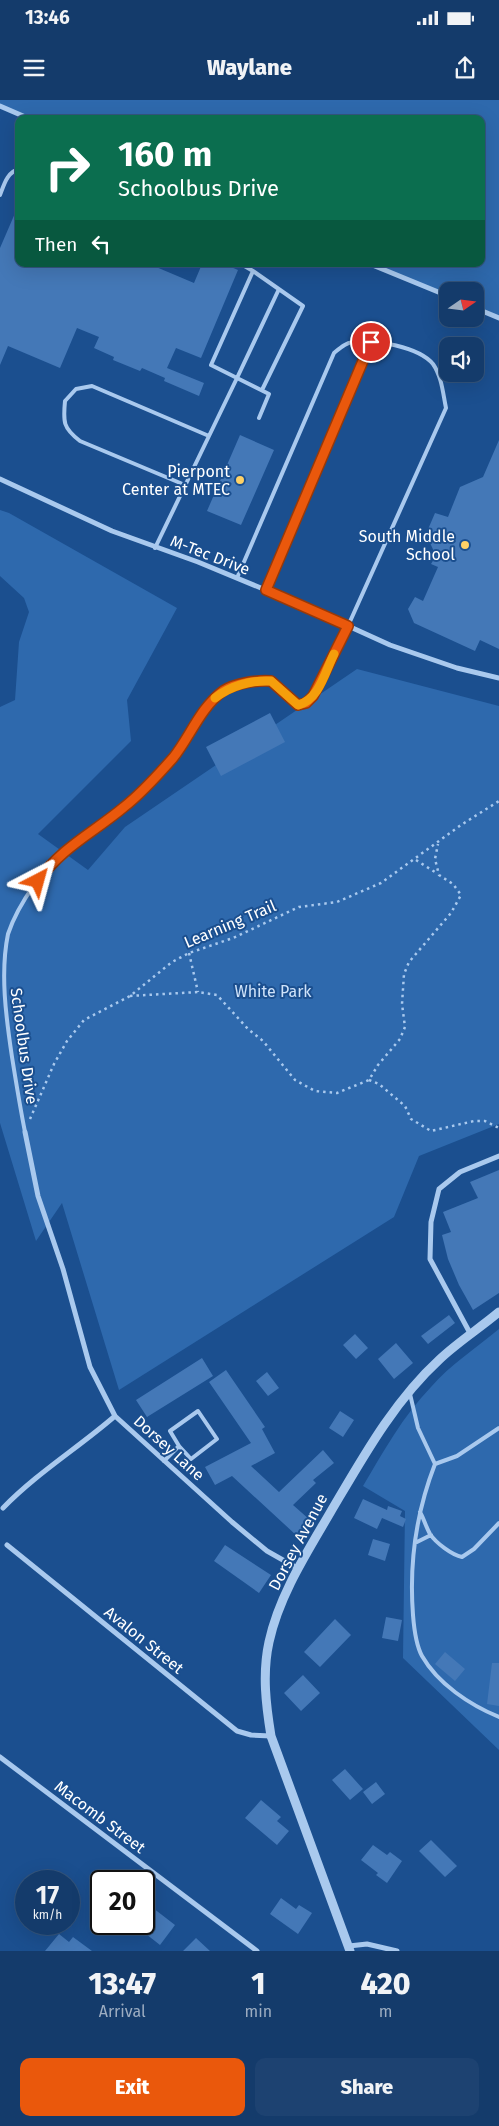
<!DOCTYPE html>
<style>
body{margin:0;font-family:"Fira Sans",sans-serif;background:#1d4271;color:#f1f3f6;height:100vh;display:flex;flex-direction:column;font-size:19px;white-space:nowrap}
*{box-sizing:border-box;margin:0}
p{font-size:16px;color:#9dadc1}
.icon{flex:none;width:28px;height:28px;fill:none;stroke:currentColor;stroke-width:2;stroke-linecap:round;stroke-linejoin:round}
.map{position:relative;height:1851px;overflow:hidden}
.panel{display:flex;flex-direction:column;background:#143b6b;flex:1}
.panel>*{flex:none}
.guide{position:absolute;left:15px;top:15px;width:470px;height:152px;border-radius:10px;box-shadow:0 5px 20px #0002,0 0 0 1px #33557e;background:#0b6e4f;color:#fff;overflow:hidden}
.needle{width:32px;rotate:76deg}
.controls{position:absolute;left:439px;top:182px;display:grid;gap:10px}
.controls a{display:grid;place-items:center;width:45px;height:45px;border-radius:10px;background:#143b6b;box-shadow:0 5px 20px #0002,0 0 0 1px #33557e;font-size:25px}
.speed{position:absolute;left:15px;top:1770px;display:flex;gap:10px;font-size:25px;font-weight:700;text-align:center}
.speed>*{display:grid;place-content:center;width:65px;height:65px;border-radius:50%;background:#143b6b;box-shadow:0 5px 20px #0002,0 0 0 1px #33557e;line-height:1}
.speed small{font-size:12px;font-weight:400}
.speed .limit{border:2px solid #111;border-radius:8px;background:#fff;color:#111}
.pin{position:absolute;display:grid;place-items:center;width:42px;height:42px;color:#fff;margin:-21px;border:2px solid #fff;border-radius:50%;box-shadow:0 1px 5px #0007}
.me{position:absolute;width:55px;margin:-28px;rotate:39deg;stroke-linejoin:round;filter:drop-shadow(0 0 4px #0008)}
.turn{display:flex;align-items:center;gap:18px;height:105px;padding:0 20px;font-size:22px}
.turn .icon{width:65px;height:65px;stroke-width:2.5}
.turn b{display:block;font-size:35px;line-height:42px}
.then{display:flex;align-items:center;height:48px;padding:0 20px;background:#0003;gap:10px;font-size:19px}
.eta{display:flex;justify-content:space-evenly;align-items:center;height:85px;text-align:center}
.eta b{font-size:30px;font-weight:800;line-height:35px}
.cta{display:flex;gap:10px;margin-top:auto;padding:10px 20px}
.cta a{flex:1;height:58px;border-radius:10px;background:#ea580c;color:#fff;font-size:20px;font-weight:800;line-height:58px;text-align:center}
.cta a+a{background:#1d4271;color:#f1f3f6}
.status{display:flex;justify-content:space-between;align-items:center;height:35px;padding:0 25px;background:#143b6b;direction:ltr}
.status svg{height:14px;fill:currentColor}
header{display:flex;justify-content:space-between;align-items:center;height:65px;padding:0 20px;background:#143b6b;font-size:22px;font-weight:800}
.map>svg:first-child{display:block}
.green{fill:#2e69ad}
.building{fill:#4478b7}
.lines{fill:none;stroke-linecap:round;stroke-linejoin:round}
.path{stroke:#a9c9ee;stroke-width:2.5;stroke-dasharray:2.5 4;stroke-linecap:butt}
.service{stroke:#a9c9ee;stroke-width:4}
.minor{stroke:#a9c9ee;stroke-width:5}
.tertiary{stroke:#a9c9ee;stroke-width:9}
.route-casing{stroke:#983908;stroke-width:12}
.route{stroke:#ea580c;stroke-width:9}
.slow{stroke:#f59e0b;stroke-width:9}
.poi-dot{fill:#ffd166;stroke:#1b4f8f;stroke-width:2}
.labels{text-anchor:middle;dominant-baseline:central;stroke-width:4;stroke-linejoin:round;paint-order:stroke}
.poi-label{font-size:16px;fill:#fff;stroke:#1b4f8f;text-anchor:end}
.street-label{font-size:16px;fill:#fff;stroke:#1b4f8f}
.park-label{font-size:16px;fill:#cfe3fa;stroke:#1b4f8f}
</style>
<div class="status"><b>13:46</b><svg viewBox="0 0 49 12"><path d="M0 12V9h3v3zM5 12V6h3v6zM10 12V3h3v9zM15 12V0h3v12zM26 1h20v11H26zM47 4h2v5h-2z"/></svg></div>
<header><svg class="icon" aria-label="menu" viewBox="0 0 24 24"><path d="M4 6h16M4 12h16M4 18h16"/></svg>Waylane<svg class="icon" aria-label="share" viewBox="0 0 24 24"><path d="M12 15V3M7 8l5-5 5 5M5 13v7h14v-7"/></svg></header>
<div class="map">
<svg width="499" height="1851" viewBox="0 0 499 1851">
<rect width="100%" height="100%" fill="#1b4f8f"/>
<path class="green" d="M0 0H499V218L475 208V191H448L447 197 370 164H481V19H29L0 6Z
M0 410 9 413 177 508 127 600 131 641 38 734 88 770 125 727 357 569 499 606V1024L419 1056 394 1117 119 1290 62 1103 36 1141 0 1023V607L15 600 19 542 29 512 24 498 0 476Z
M499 1229V1650L403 1558 405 1411 363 1386C383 1352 403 1316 431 1287 450 1265 476 1248 499 1229Z"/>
<path class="building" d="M19 104V164H149L194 183 202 164H224L238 170 201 258 176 248 167 268 204 283 199 296 164 281 165 278 142 268 140 271 113 260 114 257 94 248 99 237 77 228 60 268 8 246 0 265V148Z
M240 335 274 350 241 425 207 411Z
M499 340V549L480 540 475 551 414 523 408 509 415 497 423 501 438 467 431 464 436 456 426 434 435 413 448 417 460 387 483 377Z
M270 613 285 642 221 676 206 647Z
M499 1070V1193L473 1210 459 1185 448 1159 442 1135 451 1132 443 1112 478 1098 470 1082Z
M449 1215 455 1223 428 1244 421 1236Z
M355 1234 368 1248 356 1259 343 1245Z
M396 1243 413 1263 394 1279 378 1259Z
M202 1258 213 1276 147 1317 136 1300Z
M226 1270 265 1327 262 1329 275 1353 251 1366 279 1392 323 1350 334 1363 313 1380 316 1383 293 1405 310 1420 296 1435 232 1376 215 1385 205 1367 251 1343 209 1282Z
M267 1272 279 1288 268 1296 256 1281Z
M340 1311 354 1320 343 1337 329 1328Z
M363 1399 387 1410 388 1406 402 1411 400 1416 406 1419 403 1427 382 1418 377 1429 354 1418Z
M373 1439 390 1444 385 1461 368 1455Z
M225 1445 271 1475 259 1493 214 1461Z
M386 1517 402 1520 398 1541 382 1538Z
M335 1519 351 1535 320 1567 304 1552Z
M445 1552 465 1569 455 1581 435 1564Z
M492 1563H499V1606L487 1604Z
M303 1575 320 1593 301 1611 284 1593Z
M345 1669 363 1689 350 1700 332 1680Z
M376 1682 385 1694 372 1704 363 1692Z
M261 1700 281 1717 277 1721 289 1731 277 1745 245 1718Z
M431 1740 457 1766 445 1777 419 1751Z
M373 1745 387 1755 390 1752 402 1761 387 1783 376 1775 378 1773 361 1760Z
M281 1798 296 1809 299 1805 312 1813 298 1834 270 1814Z
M153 1808 175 1825 160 1845 146 1834 151 1828 144 1822V1820Z
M59 1834 69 1842 73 1837 92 1851H45Z
M196 1838 210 1851H183Z"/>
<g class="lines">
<path class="path" d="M416 760 438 774
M189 853 198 892
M130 896 198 892 217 895 248 929 263 941 295 980 315 991 337 993 369 980 378 965 400 939 405 927 402 904 404 874 409 862 451 813 461 795 453 784 439 775 435 759 438 744
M369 980 379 984 405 1006 411 1019 431 1031 474 1021H485L499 1028
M30 1019 54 964 67 941 84 920 130 896 172 862 189 853 233 838 299 807 337 802 381 783 461 725 499 701"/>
<path class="service" d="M0 95C4 85 7 72 19 69
M241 164 253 171
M262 290 303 206 253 171 211 265 237 278 279 189
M209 336 237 278 269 294 259 318
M155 448 209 336 92 286 76 289 65 301C63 322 63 328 80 341L185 385
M266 490 371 242
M25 1032C20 1007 16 982 12 957 6 917 0 873 8 834 18 804 46 764 71 745 80 737 92 732 102 724 128 706 154 682 174 657 190 636 200 606 224 591 236 583 257 580 271 581L298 605 306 603 313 596 348 526 446 308C443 294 442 277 433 264 419 247 375 239 353 242 345 243 340 248 334 253L237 478
M410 1294 418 1328 435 1364
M499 1328 457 1356 435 1364C416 1413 409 1463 413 1515 414 1528 416 1545 422 1556 438 1584 470 1605 499 1617
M164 1361 179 1346 191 1359 217 1339 198 1311 170 1331 179 1346
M420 1412C424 1419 426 1427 430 1434 436 1443 452 1455 462 1457L474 1449 499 1423
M415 1443 431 1435"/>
<path class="minor" d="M0 6 30 19
M370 164 448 196
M475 208 499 218
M0 379 112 431 198 462 302 505 390 545 457 568 499 578
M25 1032 38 1096 63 1169 90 1267 115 1316 232 1422 267 1451 297 1468
M471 1235 430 1159 431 1122 439 1089 460 1072 499 1056
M3 1408C37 1373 78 1348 115 1316
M7 1445 237 1631 251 1635 271 1636
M0 1657 257 1851
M349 1846 367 1844 397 1851"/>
<path class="tertiary" d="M350 1851 271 1636C266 1605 262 1574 269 1542 279 1496 306 1454 330 1413 362 1359 393 1302 440 1259 458 1242 480 1228 499 1212"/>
</g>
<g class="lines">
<g class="route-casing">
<path id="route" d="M38 781C62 747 93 733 124 707 142 693 158 675 173 658 190 637 200 608 223 591 235 583 257 580 271 581L298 605 306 603 313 596 348 526 266 490 371 242"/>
</g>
<use href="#route" class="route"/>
<path class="slow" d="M215 598C230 586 251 580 271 581L298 605C319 600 325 572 334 554"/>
</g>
<g class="poi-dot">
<circle cx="240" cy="380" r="5"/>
<circle cx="465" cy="445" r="5"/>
</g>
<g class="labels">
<g class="poi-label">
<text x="230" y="371">Pierpont<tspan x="230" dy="18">Center at MTEC</tspan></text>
<text x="455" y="436">South Middle<tspan x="455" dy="18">School</tspan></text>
</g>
<g class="street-label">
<text transform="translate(210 455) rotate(21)">M-Tec Drive</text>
<text transform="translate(230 824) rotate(-23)">Learning Trail</text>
<text transform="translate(24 946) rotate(82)">Schoolbus Drive</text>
<text transform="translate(169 1348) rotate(42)">Dorsey Lane</text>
<text transform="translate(298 1442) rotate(-62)">Dorsey Avenue</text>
<text transform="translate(144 1540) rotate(39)">Avalon Street</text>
<text transform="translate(100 1717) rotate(37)">Macomb Street</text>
</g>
<g class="park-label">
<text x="273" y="891">White Park</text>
</g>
</g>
</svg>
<div class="controls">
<a><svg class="needle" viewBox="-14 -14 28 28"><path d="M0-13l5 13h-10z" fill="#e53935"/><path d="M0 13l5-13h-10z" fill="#9dadc1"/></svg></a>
<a><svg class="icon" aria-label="sound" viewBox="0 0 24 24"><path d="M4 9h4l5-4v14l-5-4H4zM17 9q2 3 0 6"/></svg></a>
</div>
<div class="speed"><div>17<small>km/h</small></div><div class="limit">20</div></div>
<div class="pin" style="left:371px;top:242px;background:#d93025"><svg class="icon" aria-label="arrive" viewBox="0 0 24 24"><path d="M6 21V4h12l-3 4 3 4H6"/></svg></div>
<svg class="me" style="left:38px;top:781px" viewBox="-20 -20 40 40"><path d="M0-17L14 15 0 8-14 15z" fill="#ea580c" stroke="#fff" stroke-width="4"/></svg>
<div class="guide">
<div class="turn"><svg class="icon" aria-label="right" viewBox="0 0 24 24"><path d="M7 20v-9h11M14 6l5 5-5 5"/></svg><div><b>160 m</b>Schoolbus Drive</div></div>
<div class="then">Then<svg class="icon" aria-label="left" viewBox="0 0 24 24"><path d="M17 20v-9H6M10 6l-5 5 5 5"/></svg></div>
</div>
</div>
<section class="panel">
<div class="eta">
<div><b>13:47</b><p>Arrival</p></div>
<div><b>1</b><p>min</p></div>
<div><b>420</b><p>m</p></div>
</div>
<div class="cta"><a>Exit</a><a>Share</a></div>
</section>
